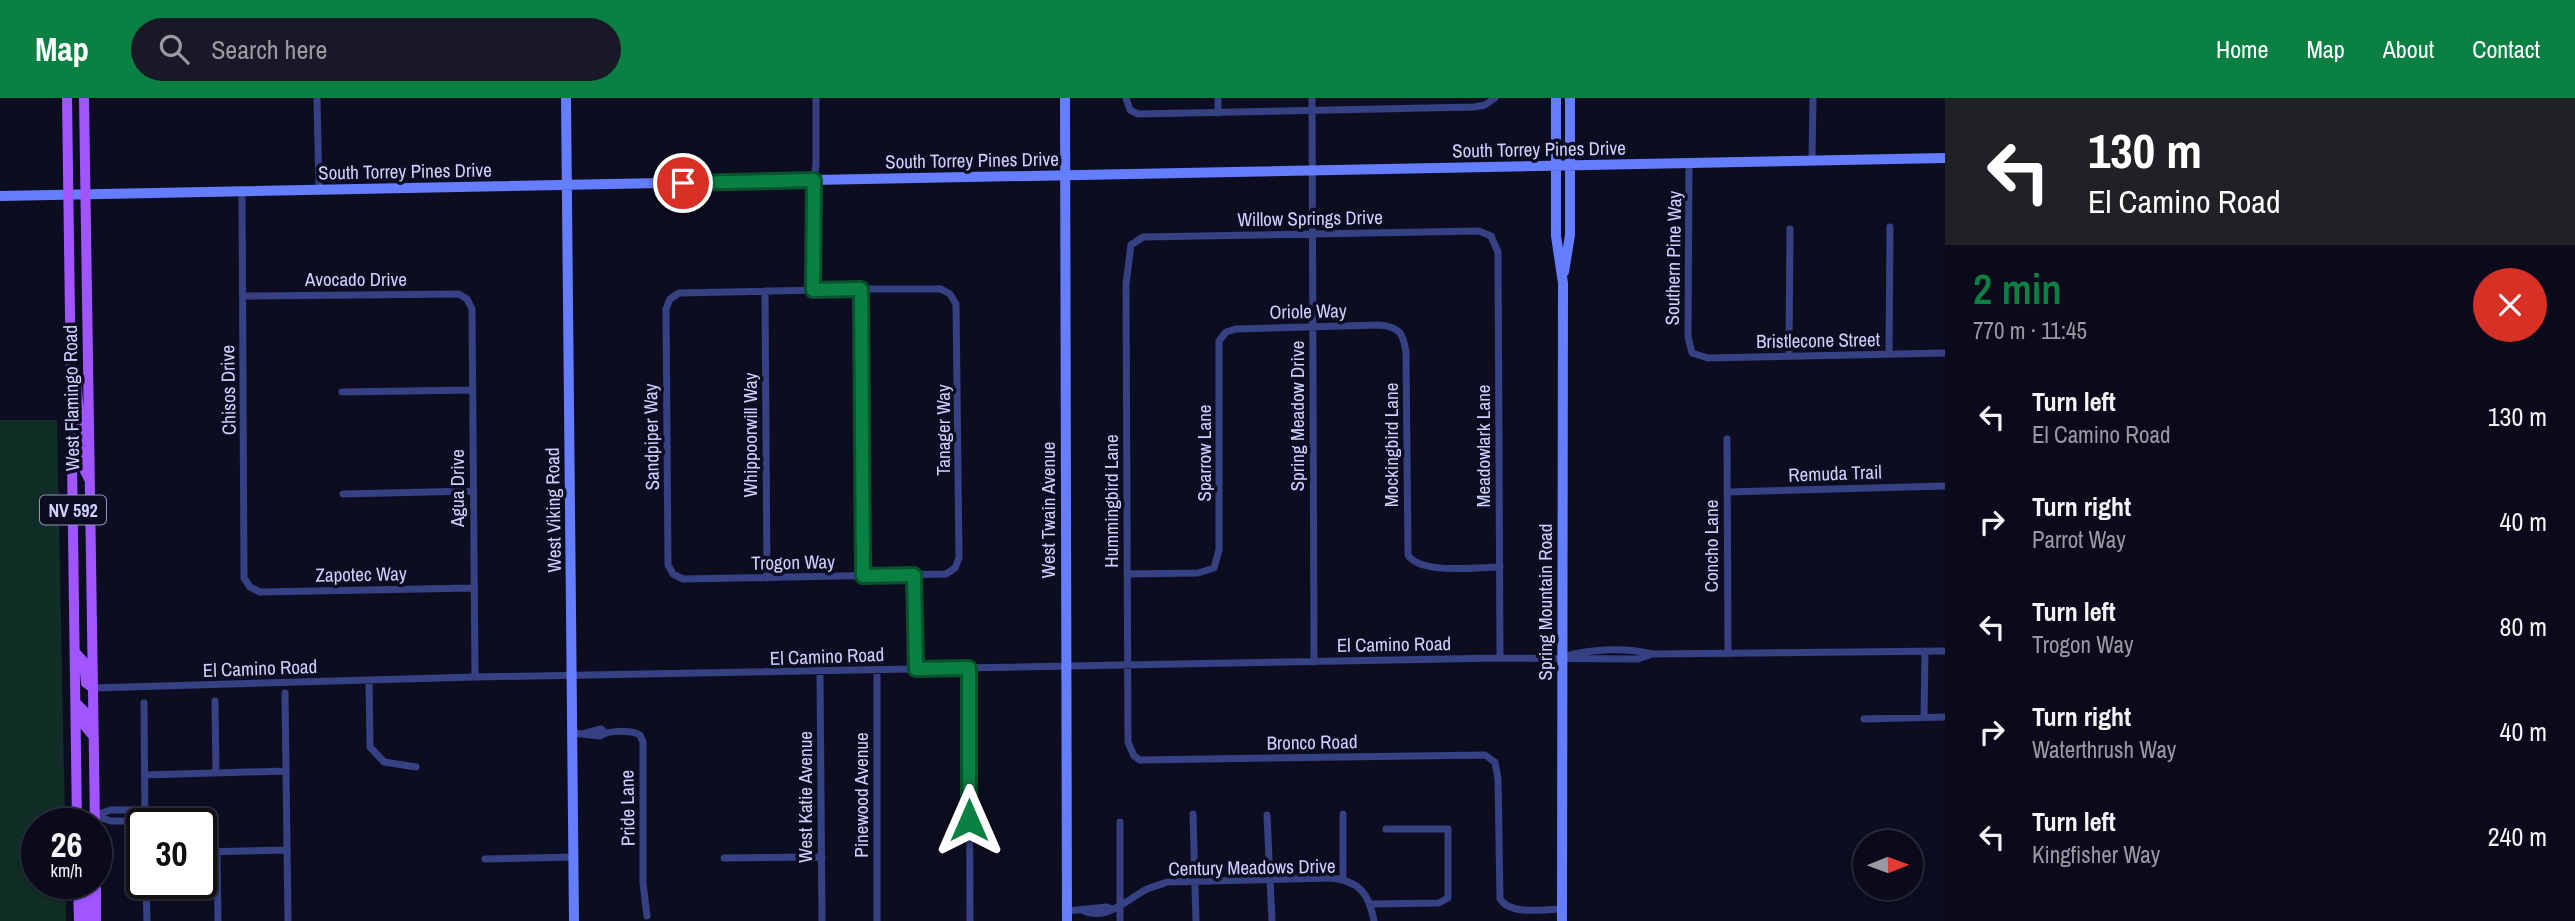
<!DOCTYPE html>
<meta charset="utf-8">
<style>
body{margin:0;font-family:"Archivo Narrow",sans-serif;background:#181827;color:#f1f3f6;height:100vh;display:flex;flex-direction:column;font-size:26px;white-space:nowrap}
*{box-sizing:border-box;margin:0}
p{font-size:23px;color:#999aa2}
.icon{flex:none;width:38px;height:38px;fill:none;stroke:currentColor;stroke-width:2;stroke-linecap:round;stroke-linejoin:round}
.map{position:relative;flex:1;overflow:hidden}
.panel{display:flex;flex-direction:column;background:#0a0a1a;width:630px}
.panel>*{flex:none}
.banner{background:#202124;color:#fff;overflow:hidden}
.needle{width:46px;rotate:89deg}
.tools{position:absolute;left:1853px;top:732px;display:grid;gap:14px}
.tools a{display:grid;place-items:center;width:70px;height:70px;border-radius:50%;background:#0a0a1a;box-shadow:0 2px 5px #0004,0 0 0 2px #2a2b39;font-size:35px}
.speed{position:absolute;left:21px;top:710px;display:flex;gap:14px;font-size:35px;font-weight:700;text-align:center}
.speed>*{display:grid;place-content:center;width:91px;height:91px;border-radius:50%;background:#0a0a1a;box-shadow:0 2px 5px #0004,0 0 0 2px #2a2b39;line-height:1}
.speed small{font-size:18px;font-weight:400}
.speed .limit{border:4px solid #111;border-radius:10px;background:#fff;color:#111}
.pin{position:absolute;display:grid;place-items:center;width:60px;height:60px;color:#fff;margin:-30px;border:4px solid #fff;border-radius:50%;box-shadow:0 2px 7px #0007}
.me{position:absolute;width:77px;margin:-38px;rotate:0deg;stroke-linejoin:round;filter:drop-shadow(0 0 5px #0008)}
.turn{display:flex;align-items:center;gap:24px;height:147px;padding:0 28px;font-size:32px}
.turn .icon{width:91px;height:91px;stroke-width:2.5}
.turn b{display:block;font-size:49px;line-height:60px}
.round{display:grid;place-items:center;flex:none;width:74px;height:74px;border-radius:37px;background:#181827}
.headline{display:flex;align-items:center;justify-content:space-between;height:119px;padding:0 28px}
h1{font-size:42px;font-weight:600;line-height:52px;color:#0b8043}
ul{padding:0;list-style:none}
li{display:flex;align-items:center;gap:21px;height:105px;padding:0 28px}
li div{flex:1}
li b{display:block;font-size:26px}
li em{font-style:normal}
header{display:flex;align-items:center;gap:42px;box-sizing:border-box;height:98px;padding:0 35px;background:#0b8043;color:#fff}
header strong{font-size:33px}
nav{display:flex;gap:38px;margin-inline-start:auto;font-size:24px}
.search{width:490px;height:63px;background:#181827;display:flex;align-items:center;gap:18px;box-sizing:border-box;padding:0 24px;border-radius:38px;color:#999aa2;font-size:26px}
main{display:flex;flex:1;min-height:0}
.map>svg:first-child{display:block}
.green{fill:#102d26}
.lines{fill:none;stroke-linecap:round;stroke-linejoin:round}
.street{stroke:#364183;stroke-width:7}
.secondary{stroke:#657dff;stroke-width:10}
.primary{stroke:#a055ff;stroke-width:10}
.route-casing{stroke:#07532c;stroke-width:18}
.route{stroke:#0b8043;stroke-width:12}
.labels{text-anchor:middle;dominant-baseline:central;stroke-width:7;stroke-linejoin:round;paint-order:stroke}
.shield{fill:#0d0d22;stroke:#9496bd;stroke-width:2}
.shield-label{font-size:18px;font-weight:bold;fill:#ced1ff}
.street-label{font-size:19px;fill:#ced1ff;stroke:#0d0d22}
</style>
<header>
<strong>Map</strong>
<div class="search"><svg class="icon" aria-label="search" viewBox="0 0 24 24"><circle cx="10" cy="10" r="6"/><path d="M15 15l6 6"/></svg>Search here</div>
<nav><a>Home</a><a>Map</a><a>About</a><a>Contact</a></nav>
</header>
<main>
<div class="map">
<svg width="1945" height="823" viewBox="0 0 1945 823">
<rect width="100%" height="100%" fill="#0d0d22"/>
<path class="green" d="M0 322H57L65 726H37V786H66V823H0Z"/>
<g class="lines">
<path class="street" d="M317 0 319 92
M1126 0 1130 12 1138 16 1474 9 1485 7 1495 0
M1218 0V15
M1312 0 1314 564
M1812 63 1813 0
M1689 65 1688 239 1692 255 1708 260 1945 255
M242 94 244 480 250 489 260 494 474 490
M861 191H941L950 196 956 206 959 460 955 470 946 476 683 481 673 476 668 467 666 211 670 201 679 195Z
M861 191 863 478
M813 192 811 98 816 67V0
M765 193 767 480
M243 198 459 196 467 201 472 211 475 579
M1889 256 1890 129
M1789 258 1790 131
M342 294 473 292
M1727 341 1728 556
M1727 394 1945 388
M343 396 473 393
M1127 476 1198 475 1214 470 1219 452V243L1226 234 1236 231 1379 227C1399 229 1403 234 1406 254L1408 457C1420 477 1477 469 1500 469
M914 477 916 571
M1566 558C1592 551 1626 549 1652 556L1945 553
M1500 560 1498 154 1491 138 1479 133 1143 139 1131 147 1126 186 1128 644 1134 658 1140 662 1485 657 1495 664 1498 681 1500 801C1511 818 1544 811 1562 811
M969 570 970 823
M877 572V823
M820 574 822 823
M369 582 370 649 384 664 416 669
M93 590 475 579 1500 560 1638 561 1652 556
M285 595 288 823
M215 603 216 675
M144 605 145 726
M1924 619 1925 554
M1864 621 1945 619
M573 635 600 638C609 632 630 632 640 637L643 644V785L647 818
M586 635 601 631 606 635
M145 677 286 673
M1193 716 1196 823
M1343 716V782
M1267 717 1272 823
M95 718 110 712H145
M96 718 111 723H145
M1120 724V823
M217 753 218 823
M201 754 287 752
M724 760 822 759
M485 761 574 759
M146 786 147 823
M1371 806 1439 805 1448 800V731H1386
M1067 813 1107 809 1111 811
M1084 813C1104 823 1128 802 1145 792 1151 789 1160 787 1167 784L1331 780C1360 783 1369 796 1374 823"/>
<path class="secondary" d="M566 0 574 823
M1065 0 1067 823
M1556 0V138L1563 185 1562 823
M0 98 1945 60
M1564 174 1570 137V0"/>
<path class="primary" d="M67 0 77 726
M84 0 95 726
M76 282 81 334 85 342H89
M73 346 79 348 81 365 89 381
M75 554 84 564 86 585 93 590
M76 605 84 613 85 628 94 639
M78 786 79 823
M86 786 87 823
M96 786V823"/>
</g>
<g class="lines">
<g class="route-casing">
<path id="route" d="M683 85 814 82 813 192 861 191 863 478 914 477 916 571 969 570V722"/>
</g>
<use href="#route" class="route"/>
</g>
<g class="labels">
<rect class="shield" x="40" y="397.5" width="66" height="29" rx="5"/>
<g class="shield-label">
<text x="73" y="412">NV 592</text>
</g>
<g class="street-label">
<text transform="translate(1539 51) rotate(-1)">South Torrey Pines Drive</text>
<text transform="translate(972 62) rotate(-1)">South Torrey Pines Drive</text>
<text transform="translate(405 73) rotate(-1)">South Torrey Pines Drive</text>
<text transform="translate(1310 120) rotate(-1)">Willow Springs Drive</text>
<text transform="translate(1673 160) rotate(-89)">Southern Pine Way</text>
<text x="356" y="181">Avocado Drive</text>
<text transform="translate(1308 213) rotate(-1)">Oriole Way</text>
<text transform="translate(1818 242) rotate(-1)">Bristlecone Street</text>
<text transform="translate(228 292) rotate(-91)">Chisos Drive</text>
<text transform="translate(71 300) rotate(-91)">West Flamingo Road</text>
<text transform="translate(1297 318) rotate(-90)">Spring Meadow Drive</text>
<text transform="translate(943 332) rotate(-90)">Tanager Way</text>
<text transform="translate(750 337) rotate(-90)">Whippoorwill Way</text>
<text transform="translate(651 339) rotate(-91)">Sandpiper Way</text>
<text transform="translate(1391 347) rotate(-90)">Mockingbird Lane</text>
<text transform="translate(1483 348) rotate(-90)">Meadowlark Lane</text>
<text transform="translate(1204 355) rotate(-90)">Sparrow Lane</text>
<text transform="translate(1835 375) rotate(-2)">Remuda Trail</text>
<text transform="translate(457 390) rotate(-90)">Agua Drive</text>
<text transform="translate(1111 403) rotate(-90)">Hummingbird Lane</text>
<text transform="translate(553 412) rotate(-91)">West Viking Road</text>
<text transform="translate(1048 412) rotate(-90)">West Twain Avenue</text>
<text transform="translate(1711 448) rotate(-90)">Concho Lane</text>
<text transform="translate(793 464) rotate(-1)">Trogon Way</text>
<text transform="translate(361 476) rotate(-1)">Zapotec Way</text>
<text transform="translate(1545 504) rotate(-90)">Spring Mountain Road</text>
<text transform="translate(1394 546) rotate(-1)">El Camino Road</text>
<text transform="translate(827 558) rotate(-2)">El Camino Road</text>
<text transform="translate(260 570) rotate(-2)">El Camino Road</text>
<text transform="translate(1312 644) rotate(-1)">Bronco Road</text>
<text transform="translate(861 697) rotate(-90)">Pinewood Avenue</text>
<text transform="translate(805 699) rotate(-90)">West Katie Avenue</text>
<text transform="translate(627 710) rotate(-91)">Pride Lane</text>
<text transform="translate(1252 769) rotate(-1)">Century Meadows Drive</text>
</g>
</g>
</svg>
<div class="tools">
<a><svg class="needle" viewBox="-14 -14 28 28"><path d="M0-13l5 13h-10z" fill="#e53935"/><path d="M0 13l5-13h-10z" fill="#999aa2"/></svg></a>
</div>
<div class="speed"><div>26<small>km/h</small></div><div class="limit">30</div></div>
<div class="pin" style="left:683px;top:85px;background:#d93025"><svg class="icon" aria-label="arrive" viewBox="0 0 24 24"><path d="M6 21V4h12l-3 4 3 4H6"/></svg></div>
<svg class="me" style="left:969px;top:722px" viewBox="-20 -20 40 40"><path d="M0-17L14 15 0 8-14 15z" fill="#0b8043" stroke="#fff" stroke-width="4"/></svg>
</div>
<section class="panel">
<div class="banner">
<div class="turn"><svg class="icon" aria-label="left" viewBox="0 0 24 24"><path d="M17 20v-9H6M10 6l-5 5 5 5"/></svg><div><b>130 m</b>El Camino Road</div></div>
</div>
<div class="headline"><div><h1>2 min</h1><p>770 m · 11:45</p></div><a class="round" style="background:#d93025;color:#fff"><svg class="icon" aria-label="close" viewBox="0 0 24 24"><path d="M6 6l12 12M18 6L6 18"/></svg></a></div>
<ul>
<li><svg class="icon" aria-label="left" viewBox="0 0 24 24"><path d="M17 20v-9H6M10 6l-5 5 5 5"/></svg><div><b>Turn left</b><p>El Camino Road</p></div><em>130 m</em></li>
<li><svg class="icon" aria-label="right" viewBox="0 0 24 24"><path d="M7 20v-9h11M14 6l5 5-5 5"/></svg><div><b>Turn right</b><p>Parrot Way</p></div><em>40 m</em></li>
<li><svg class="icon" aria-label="left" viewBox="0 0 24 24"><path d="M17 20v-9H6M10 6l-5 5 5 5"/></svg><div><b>Turn left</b><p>Trogon Way</p></div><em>80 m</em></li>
<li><svg class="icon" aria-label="right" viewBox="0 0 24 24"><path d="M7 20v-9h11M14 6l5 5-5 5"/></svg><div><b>Turn right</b><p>Waterthrush Way</p></div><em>40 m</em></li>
<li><svg class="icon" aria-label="left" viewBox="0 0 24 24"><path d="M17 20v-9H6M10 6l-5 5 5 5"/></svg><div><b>Turn left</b><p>Kingfisher Way</p></div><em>240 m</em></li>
</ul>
</section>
</main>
